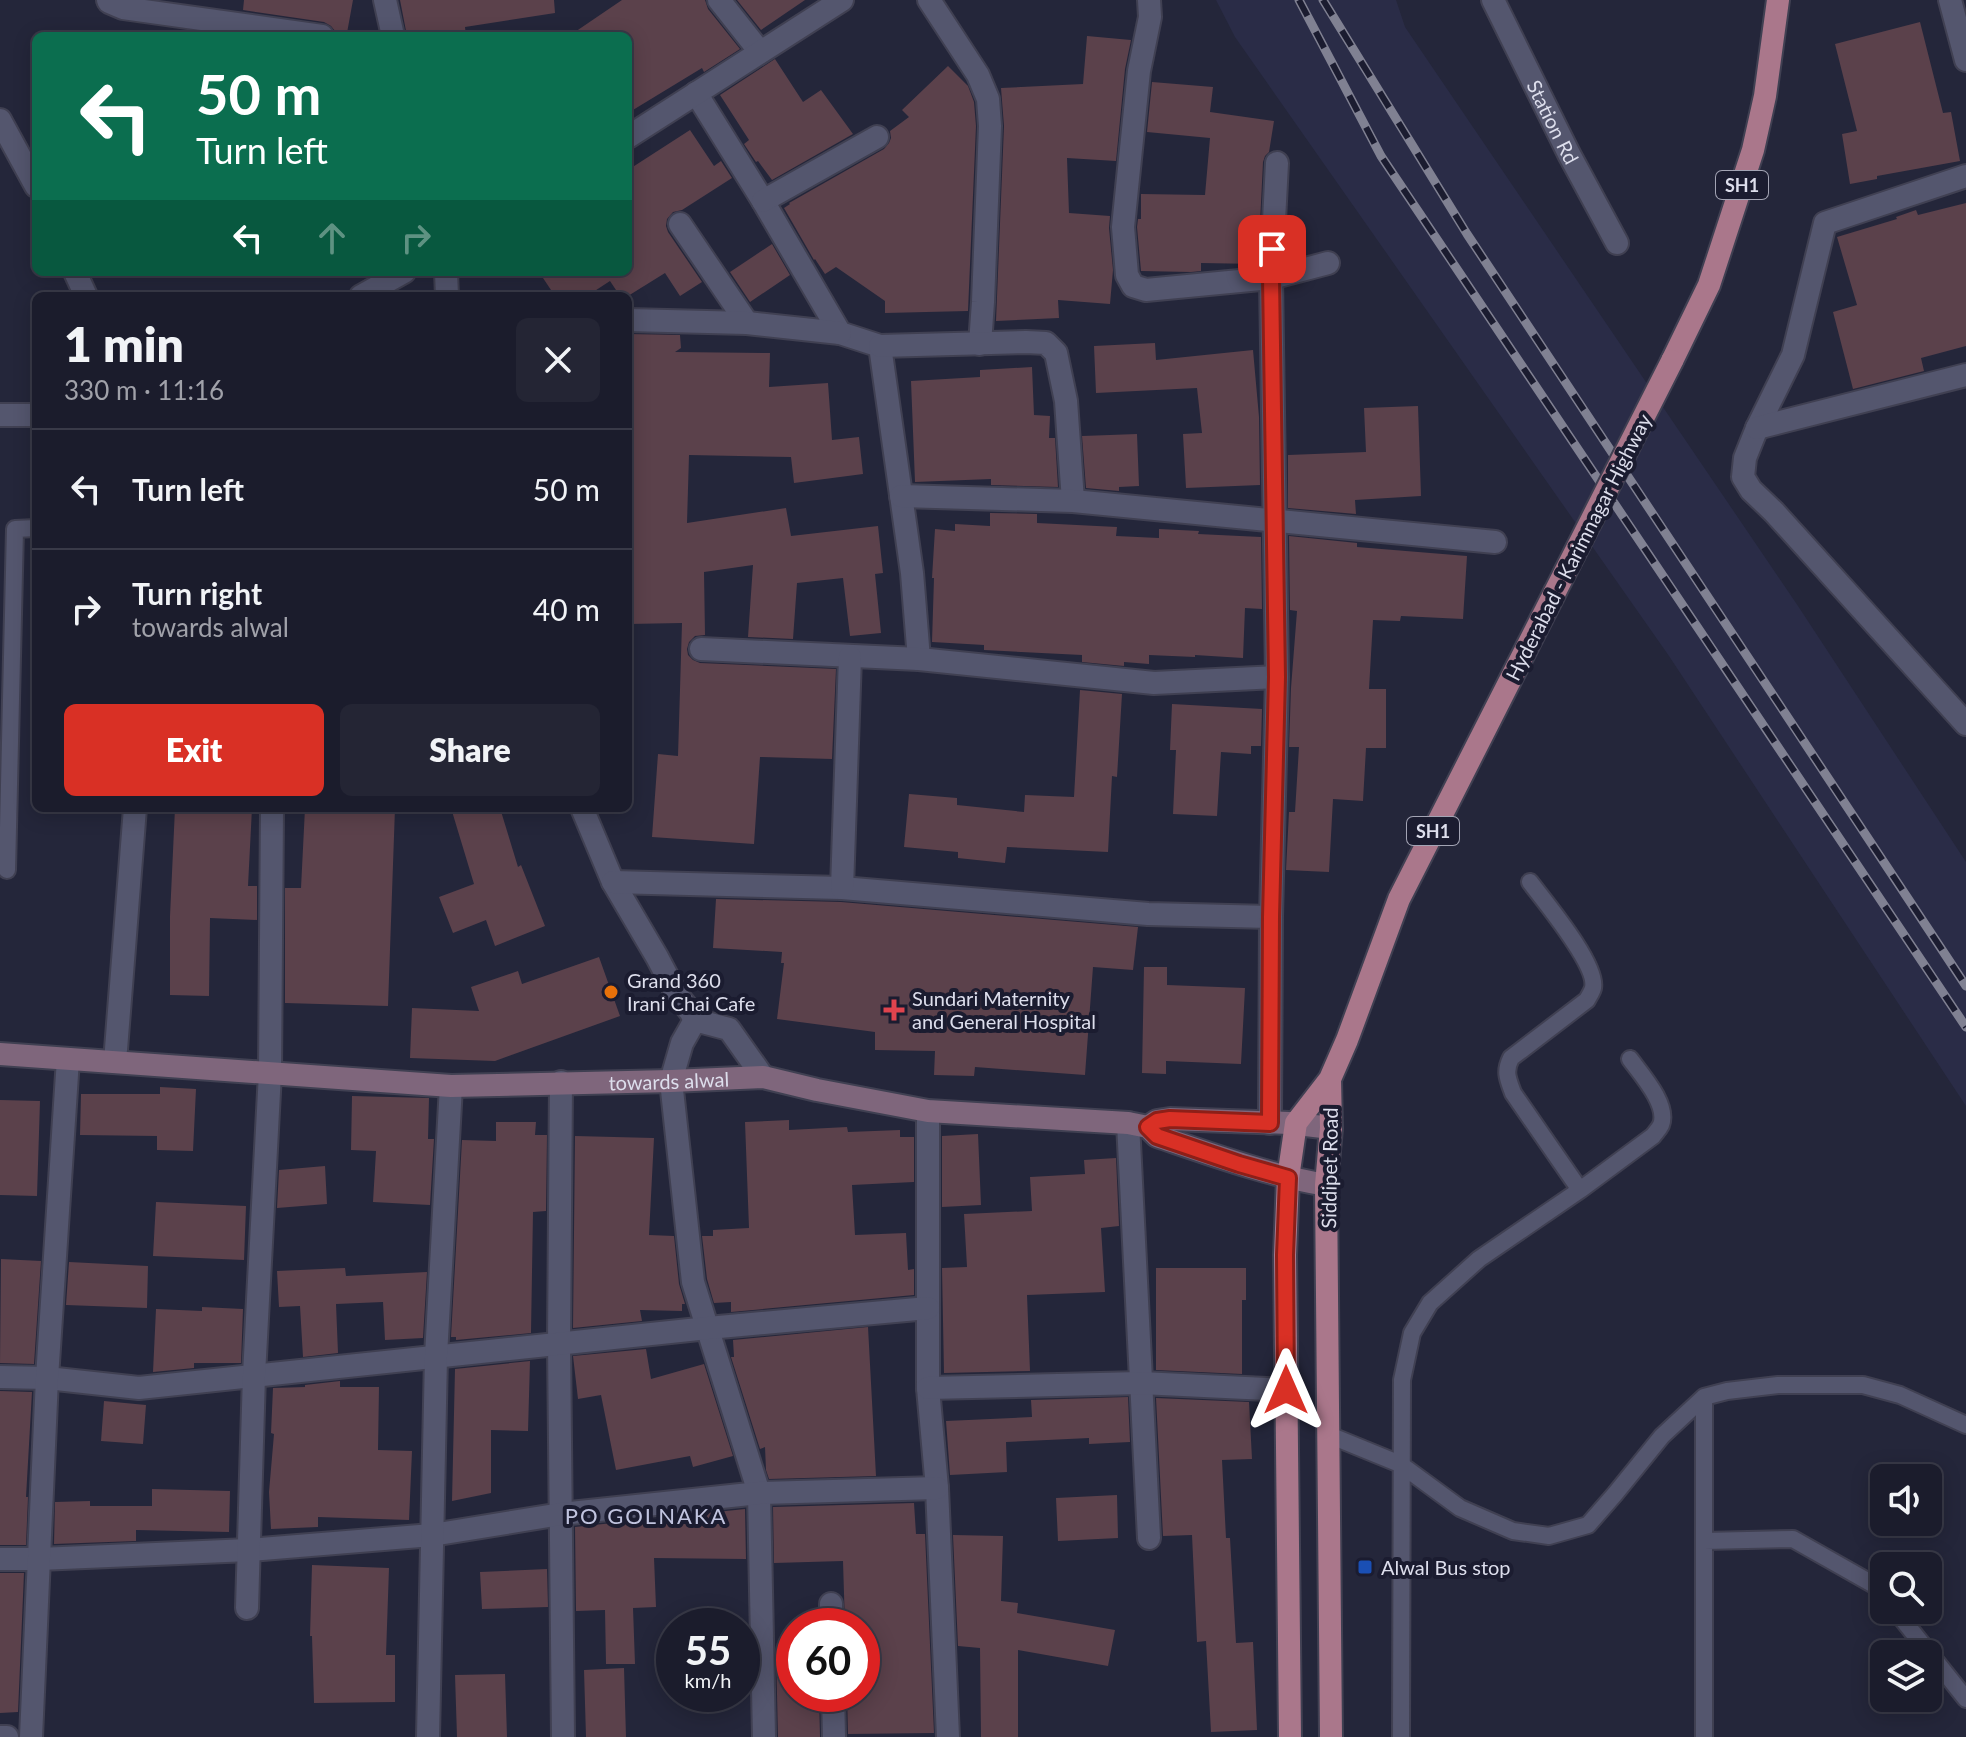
<!DOCTYPE html>
<meta charset="utf-8">
<style>
body{margin:0;font-family:Lato,sans-serif;background:#242534;color:#f1f3f6;height:100vh;display:flex;flex-direction:column;font-size:30px;white-space:nowrap}
*{box-sizing:border-box;margin:0}
p{font-size:26px;color:#a0a1a9}
.icon{flex:none;width:44px;height:44px;fill:none;stroke:currentColor;stroke-width:2;stroke-linecap:round;stroke-linejoin:round}
.map{position:relative;flex:1;overflow:hidden}
.sheet{position:absolute;left:32px;top:292px;width:600px;height:520px;display:flex;flex-direction:column;background:#1b1c2c;border-radius:12px;box-shadow:0 4px 20px #0003,0 0 0 2px #393a48}
.sheet>*{flex:none}
.top-card{position:absolute;left:32px;top:32px;width:600px;height:244px;border-radius:12px;box-shadow:0 4px 20px #0003,0 0 0 2px #393a48;background:#0b6e4f;color:#fff;overflow:hidden}
.buttons{position:absolute;left:1870px;top:1464px;display:grid;gap:16px}
.buttons a{display:grid;place-items:center;width:72px;height:72px;border-radius:12px;background:#1b1c2c;box-shadow:0 4px 20px #0003,0 0 0 2px #393a48;font-size:40px}
.speed{position:absolute;left:656px;top:1608px;display:flex;gap:16px;font-size:40px;font-weight:700;text-align:center}
.speed>*{display:grid;place-content:center;width:104px;height:104px;border-radius:50%;background:#1b1c2c;box-shadow:0 4px 20px #0003,0 0 0 2px #393a48;line-height:1}
.speed small{font-size:20px;font-weight:400}
.speed .limit{border:12px solid #d22;background:#fff;color:#111}
.pin{position:absolute;display:grid;place-items:center;width:68px;height:68px;color:#fff;margin:-34px;border-radius:16px;box-shadow:0 4px 12px #0006}
.me{position:absolute;width:88px;margin:-44px;rotate:0deg;stroke-linejoin:round;filter:drop-shadow(0 0 6px #0008)}
.turn{display:flex;align-items:center;gap:28px;height:168px;padding:0 32px;font-size:36px}
.turn .icon{width:104px;height:104px;stroke-width:2.5}
.turn b{display:block;font-size:56px;line-height:68px}
.lanes{display:flex;align-items:center;height:76px;padding:0 32px;background:#0003;justify-content:center;gap:40px;direction:ltr}
.lanes .off{opacity:.35}
.round{display:grid;place-items:center;flex:none;width:84px;height:84px;border-radius:12px;background:#242534}
.summary{display:flex;align-items:center;justify-content:space-between;height:136px;padding:0 32px}
h1{font-size:48px;font-weight:800;line-height:60px}
.cta{display:flex;gap:16px;margin-top:auto;padding:16px 32px}
.cta a{flex:1;height:92px;border-radius:12px;background:#d93025;color:#fff;font-size:32px;font-weight:800;line-height:92px;text-align:center}
.cta a+a{background:#242534;color:#f1f3f6}
ul{padding:0;list-style:none}
li{display:flex;align-items:center;gap:24px;height:120px;padding:0 32px;border-top:2px solid #393a48}
li div{flex:1}
li b{display:block;font-size:30px}
li em{font-style:normal}
.map>svg:first-child{display:block}
.built{fill:#2a2c47}
.building{fill:#5b414b}
.lines{fill:none;stroke-linecap:round;stroke-linejoin:round}
.service-casing{stroke:#404052;stroke-width:20}
.minor-casing{stroke:#404052;stroke-width:26}
.secondary-casing{stroke:#404052;stroke-width:26}
.primary-casing{stroke:#404052;stroke-width:26}
.service{stroke:#54566e;stroke-width:16}
.minor{stroke:#54566e;stroke-width:22}
.secondary{stroke:#7f667c;stroke-width:22}
.primary{stroke:#aa778b;stroke-width:22}
.rail-casing{stroke:#808192;stroke-width:9}
.rail{stroke:#1b1c30;stroke-width:6;stroke-dasharray:18;stroke-linecap:butt}
.primary-bridge-casing{stroke:#404052;stroke-width:26;stroke-linecap:butt}
.primary-bridge{stroke:#aa778b;stroke-width:22}
.route-casing{stroke:#8d1f18;stroke-width:20}
.route{stroke:#d93025;stroke-width:14}
.food-dot{fill:#e8710a;stroke:#1b1c30;stroke-width:3}
.health-dot{fill:#e0444e;stroke:#1b1c30;stroke-width:3}
.transit-dot{fill:#1a4fb4;stroke:#1b1c30;stroke-width:3}
.labels{text-anchor:middle;dominant-baseline:central;stroke-width:8;stroke-linejoin:round;paint-order:stroke}
.shield{fill:#1b1c30;stroke:#a3a4b4;stroke-width:2}
.shield-label{font-size:18px;font-weight:bold;fill:#dddeec}
.street-label{font-size:20px;fill:#dddeec;stroke:#1b1c30}
.poi-label{font-size:20px;fill:#dddeec;stroke:#1b1c30;text-anchor:start}
.neighbourhood-label{font-size:22px;letter-spacing:2px;fill:#c1c4df;stroke:#1b1c30}
</style>
<div class="map">
<svg width="1966" height="1737" viewBox="0 0 1966 1737">
<rect width="100%" height="100%" fill="#24263a"/>
<path class="built" d="M1216 0H1396L1405 27 1798 606 1966 862V1106L1669 656 1235 37Z"/>
<path class="building" d="M244 0H353L347 33 335 31 331 26 324 22 243 10Z
M400 0H554L555 13 465 27 466 36H407Z
M622 0H705L708 9 740 49 704 72 702 68 628 113V36H569Z
M737 0H805L761 30Z
M1920 22 1943 113 1951 112 1960 161 1877 176V179L1850 184 1842 134 1857 131 1835 44Z
M1087 36 1131 40 1125 69 1116 161 1067 158 1069 213 1110 216 1109 228 1113 270 1110 304 1058 300 1059 318 996 321 1004 126 1001 88 1083 84Z
M775 59 803 102 821 90 853 134 772 180 758 161 756 162 744 144 749 140 720 95Z
M948 66 968 86 974 102 976 126 968 311 885 313V301L836 267 825 274 815 259 814 260 784 208 790 204 789 203 884 149 889 143 891 138 890 131 909 117 902 110Z
M1152 82 1213 87 1210 112 1274 121 1269 152 1265 156 1263 162 1258 264 1201 263V271L1191 272 1141 271 1137 227 1138 219H1141V194L1205 195 1210 138 1147 132Z
M690 130 714 166 721 161 732 178 682 210 673 212 667 219 666 226 668 232 702 282 680 296 665 273 628 296H620L610 281 587 296H555L539 272H628V170Z
M1966 203V346L1921 358 1924 371 1853 389 1833 312 1857 305 1837 237 1897 219 1896 217 1916 210 1918 215Z
M772 244 790 275 750 302 730 272Z
M628 334 680 335 681 348 675 352 770 353 769 387 828 383 832 440 859 437 863 474 794 483 791 457 689 455 687 523 786 508 791 536 878 526 883 573 875 574 881 633 850 636 843 578 797 583 793 639 748 637 753 565 704 572 705 635 695 636 689 642 687 649 688 655 693 660 700 663 836 669 832 759 760 757 754 844 652 837 658 754 678 756 682 623 628 624Z
M1155 343 1156 360 1253 350 1259 417 1260 485 1186 488 1183 434 1202 433 1197 388 1096 393 1094 346Z
M1032 367 1034 415 1050 416 1049 438H1055L1058 487 991 485V479L915 482 911 381 980 377V370Z
M1418 406 1421 496 1355 500 1356 514 1288 508V455L1366 452 1364 408Z
M1137 434 1139 486 1119 487V491L1086 488 1082 436Z
M990 513 1037 514V523L1117 527 1116 536 1159 538V529L1199 531 1198 534 1261 537 1262 609 1245 608 1243 658 1195 655V657L1149 655V664L1124 662V666L1082 662V655L984 650V645L932 642 934 578H932L935 529 955 531V524L990 526Z
M1289 536 1357 543V547L1467 556 1463 619 1401 616 1400 621 1373 620 1369 689H1386V748H1366L1363 801 1333 799 1329 872 1286 870 1289 812H1295L1299 747H1289L1291 688 1297 611 1290 610Z
M1080 690 1122 694 1117 777 1112 776 1108 852 1007 847 1005 863 958 858V852L904 847 909 794 957 798V805L1024 812 1025 795 1074 797Z
M1172 704 1262 709 1261 746H1251V754L1221 752 1217 816 1173 814 1176 750H1170Z
M175 808H252L248 886H257V920L210 918 209 996 170 995V916Z
M305 808H395L388 1006 285 1003V888H301Z
M451 808H500L518 867 521 865 545 926 495 946 486 920 453 933 439 897 474 884Z
M716 899 841 902 1138 927 1133 970 1093 967 1085 1075 975 1067 974 1076 934 1075 935 1051 875 1050V1032L777 1019 784 963H781L782 952 713 948Z
M599 957 620 1016 495 1061 410 1058 412 1008 479 1011 471 987 518 971 522 984Z
M1144 967H1167V985L1245 988 1241 1064 1166 1061V1074L1142 1073Z
M160 1087 196 1089 193 1151 157 1150V1136L80 1135 81 1094H160Z
M352 1096 429 1098 428 1139H434L430 1205 373 1202 376 1151 351 1150Z
M0 1100 40 1101 37 1196 0 1195Z
M789 1120V1130L847 1127 848 1132 900 1130V1137H914V1182L852 1185 855 1235 906 1233 908 1270 914 1269V1295L731 1312V1302L714 1303 707 1279 702 1236H713V1230L749 1228 745 1122Z
M496 1122H536L535 1135H547L546 1211 533 1212 531 1333 456 1340V1337H451L462 1140 496 1141Z
M978 1134 981 1205 942 1207V1136Z
M575 1136 654 1138 649 1235 674 1236 679 1284 685 1304H682V1311L640 1310 642 1321 573 1328Z
M1116 1158 1119 1226 1101 1228 1105 1292 1027 1295 1030 1371 944 1373 942 1268 967 1267 964 1214 1032 1211 1030 1177 1085 1174 1084 1160Z
M325 1166 327 1204 277 1208 279 1170Z
M156 1202 246 1206 244 1260 153 1256Z
M1 1259 41 1261 34 1364 0 1363Z
M69 1262 148 1266 147 1308 66 1305Z
M345 1268 346 1276 427 1272 423 1338 385 1340 383 1302 336 1304 338 1353 303 1357 300 1306 279 1307 277 1271Z
M1156 1268H1246V1300H1242V1374L1156 1370Z
M202 1307 243 1309 241 1363H194V1368L153 1372 156 1309 202 1311Z
M868 1327 876 1476 769 1479 766 1470 765 1447 760 1449 731 1357H734L733 1340Z
M646 1349 651 1379 704 1364 733 1456 693 1467 690 1456 616 1470 601 1395 578 1399 573 1356Z
M530 1361 528 1431 491 1430V1493L452 1501 455 1369Z
M340 1381V1387H379L378 1450 412 1451 409 1520 318 1517V1527L271 1529 269 1492 274 1434 271 1433 273 1388 305 1387V1385Z
M0 1391 32 1392 26 1497H28L26 1545H0Z
M1128 1397 1130 1442 1089 1444V1438L1006 1442 1007 1472 950 1475 946 1421 1032 1417 1031 1400Z
M1156 1398 1249 1402 1252 1459 1222 1460 1226 1538H1230L1236 1643 1253 1642 1257 1730 1211 1732 1206 1641 1197 1642 1192 1535 1163 1536Z
M104 1401 146 1405 143 1444 101 1441Z
M152 1489 230 1491 229 1532 136 1530V1541L54 1544 55 1502 90 1501V1506H152Z
M1117 1495 1118 1538 1058 1541 1056 1498Z
M914 1503 916 1534H925L934 1733 848 1734 847 1694H862V1626H845L843 1561 774 1563 773 1507Z
M745 1509 746 1559 654 1558 656 1607 633 1608 635 1664H606L605 1610 576 1611 575 1527Z
M953 1535 1003 1536 1001 1601 1018 1603 1017 1613 1115 1630 1108 1666 1018 1650V1737H981L980 1648 958 1646Z
M312 1565 389 1568 386 1655H395V1702L314 1703 312 1636H310Z
M547 1569 548 1607 482 1609 480 1572Z
M0 1573H24L18 1712 0 1713Z
M776 1652H794V1694H819L820 1737H778Z
M624 1668 626 1737H586L584 1670Z
M505 1674 507 1737H457L455 1675Z"/>
<g class="lines">
<g class="service-casing">
<path id="service" d="M7 870 15 529 36 528
M1530 882C1545 902 1598 965 1593 988 1592 992 1589 996 1587 1000L1511 1058C1504 1072 1508 1079 1513 1093L1580 1190
M1329 1435 1400 1464 1460 1508 1513 1531 1549 1536 1588 1525 1615 1494 1662 1436 1704 1397 1727 1391 1778 1385H1863L1900 1395 1966 1425
M1704 1541 1793 1539 1876 1586 1884 1596
M1895 1610 1966 1699
M1401 1737 1402 1380 1412 1333 1430 1303 1479 1259 1580 1190 1653 1136C1656 1132 1659 1129 1661 1125 1669 1105 1641 1074 1630 1059
M1704 1737V1397"/>
</g>
<g class="minor-casing">
<g id="minor">
<path d="M108 0 109 2 123 8 322 36"/>
<path d="M385 0 393 36"/>
<path d="M719 0 760 52"/>
<path d="M929 0 978 75 988 99 990 126 983 302 980 344"/>
<path d="M1149 0 1150 17 1139 71 1123 227 1127 275 1133 286 1146 290 1271 278 1328 263"/>
<path id="s1" d="M1493 0 1569 154 1617 243"/>
<path d="M1950 0 1966 60"/>
<path d="M696 93 763 201 840 333 880 346 912 573 919 659"/>
<path d="M0 120 36 186"/>
<path d="M628 137 842 0"/>
<path d="M1966 176 1825 223 1793 355 1757 428 1745 458 1743 477 1751 490 1774 512 1966 724"/>
<path d="M763 201 877 137"/>
<path d="M680 224 747 323"/>
<path d="M75 272 86 296"/>
<path d="M446 272 447 296"/>
<path d="M361 296 404 272"/>
<path d="M628 320 747 323 840 333"/>
<path d="M880 346 1026 342 1046 343 1056 353 1066 401 1073 501"/>
<path d="M0 415H36"/>
<path d="M1757 428 1966 375"/>
<path d="M901 496 1073 501 1495 542"/>
<path d="M701 649 919 659 1154 683 1277 677"/>
<path d="M582 808 613 882 657 957 677 995 690 1011 695 1020"/>
<path d="M613 882 842 888 1148 914 1271 917"/>
<path d="M842 888 850 657"/>
<path d="M115 1062 135 808"/>
<path d="M763 1077 729 1029 695 1020 682 1043 671 1081 693 1282 759 1493 764 1737"/>
<path d="M561 1082 559 1343 563 1737"/>
<path d="M928 1111V1388L937 1488 948 1737"/>
<path d="M1128 1123 1149 1538"/>
<path d="M1270 1123 1271 917 1277 677 1271 278 1277 163"/>
<path d="M0 1377 47 1378 139 1388 708 1328 928 1308"/>
<path d="M928 1388 1141 1383 1286 1390"/>
<path d="M0 1559H39L249 1550 432 1535 561 1514 759 1493 937 1488"/>
<path d="M831 1604V1626"/>
<path d="M247 1608 254 1375 270 1073 272 808"/>
<path d="M833 1694 834 1737"/>
<path d="M0 1737H7"/>
<path d="M31 1737 47 1378 68 1059"/>
<path d="M428 1737 436 1356 451 1086"/>
</g>
</g>
<g class="secondary-casing">
<g id="secondary">
<path id="s2" d="M0 1054 451 1086 671 1081 763 1077 817 1090 928 1111 1128 1123 1148 1127 1157 1121 1170 1119 1289 1123 1331 1128"/>
<path d="M1148 1127 1157 1136C1213 1155 1268 1175 1326 1185"/>
</g>
</g>
<g class="primary-casing">
<path id="primary" d="M1672 361 1709 285 1753 150 1765 96 1778 0
M1330 1079 1331 1128 1326 1185 1331 1737
M1290 1737 1285 1255 1288 1178 1296 1123 1330 1079 1347 1040 1399 899 1555 592"/>
</g>
<use href="#service" class="service"/>
<use href="#minor" class="minor"/>
<use href="#secondary" class="secondary"/>
<use href="#primary" class="primary"/>
<g class="rail-casing">
<path id="rail" d="M1299 0 1381 156 1966 1027
M1323 0 1467 234 1966 986"/>
</g>
<use href="#rail" class="rail"/>
<g class="primary-bridge-casing">
<path id="primary-bridge" d="M1555 592 1672 361"/>
</g>
<use href="#primary-bridge" class="primary-bridge"/>
</g>
<g class="lines">
<g class="route-casing">
<path id="route" d="M1272 249 1271 278 1277 677 1271 917 1270 1123 1170 1119 1157 1121 1148 1127 1157 1136 1239 1164 1288 1178 1285 1255 1286 1390"/>
</g>
<use href="#route" class="route"/>
</g>
<circle class="food-dot" cx="611" cy="992" r="8"/>
<path class="health-dot" d="M890 998h8v8h8v8h-8v8h-8v-8h-8v-8h8z"/>
<rect class="transit-dot" x="1357" y="1559" width="16" height="16" rx="4"/>
<g class="labels">
<g class="shield">
<rect x="1716" y="171" width="52" height="28" rx="6"/>
<rect x="1407" y="817" width="52" height="28" rx="6"/>
</g>
<g class="shield-label">
<text x="1742" y="185">SH1</text>
<text x="1433" y="831">SH1</text>
</g>
<g class="street-label">
<text stroke="none"><textPath href="#s1" startOffset="136">Station Rd</textPath></text>
<text transform="translate(1578 547) rotate(-63)">Hyderabad - Karimnagar Highway</text>
<text stroke="none"><textPath href="#s2" startOffset="670">towards alwal</textPath></text>
<text transform="translate(1329 1168) rotate(-89)">Siddipet Road</text>
</g>
<g class="poi-label">
<text x="627" y="980">Grand 360<tspan x="627" dy="23">Irani Chai Cafe</tspan></text>
<text x="912" y="998">Sundari Maternity<tspan x="912" dy="23">and General Hospital</tspan></text>
<text x="1381" y="1567">Alwal Bus stop</text>
</g>
<g class="neighbourhood-label">
<text x="646" y="1515">PO GOLNAKA</text>
</g>
</g>
</svg>
<div class="buttons">
<a><svg class="icon" aria-label="sound" viewBox="0 0 24 24"><path d="M4 9h4l5-4v14l-5-4H4zM17 9q2 3 0 6"/></svg></a>
<a><svg class="icon" aria-label="search" viewBox="0 0 24 24"><circle cx="10" cy="10" r="6"/><path d="M15 15l6 6"/></svg></a>
<a><svg class="icon" aria-label="layers" viewBox="0 0 24 24"><path d="M12 4l9 5-9 5-9-5zM3 14l9 5 9-5"/></svg></a>
</div>
<div class="speed"><div>55<small>km/h</small></div><div class="limit">60</div></div>
<div class="pin" style="left:1272px;top:249px;background:#d93025"><svg class="icon" aria-label="arrive" viewBox="0 0 24 24"><path d="M6 21V4h12l-3 4 3 4H6"/></svg></div>
<svg class="me" style="left:1286px;top:1390px" viewBox="-20 -20 40 40"><path d="M0-17L14 15 0 8-14 15z" fill="#d93025" stroke="#fff" stroke-width="4"/></svg>
<div class="top-card">
<div class="turn"><svg class="icon" aria-label="left" viewBox="0 0 24 24"><path d="M17 20v-9H6M10 6l-5 5 5 5"/></svg><div><b>50 m</b>Turn left</div></div>
<div class="lanes"><svg class="icon" aria-label="left" viewBox="0 0 24 24"><path d="M17 20v-9H6M10 6l-5 5 5 5"/></svg><svg class="icon off" aria-label="ahead" viewBox="0 0 24 24"><path d="M12 20V5M6 11l6-6 6 6"/></svg><svg class="icon off" aria-label="right" viewBox="0 0 24 24"><path d="M7 20v-9h11M14 6l5 5-5 5"/></svg></div>
</div>
<section class="sheet">
<div class="summary"><div><h1>1 min</h1><p>330 m · 11:16</p></div><a class="round"><svg class="icon" aria-label="close" viewBox="0 0 24 24"><path d="M6 6l12 12M18 6L6 18"/></svg></a></div>
<ul>
<li><svg class="icon" aria-label="left" viewBox="0 0 24 24"><path d="M17 20v-9H6M10 6l-5 5 5 5"/></svg><div><b>Turn left</b></div><em>50 m</em></li>
<li><svg class="icon" aria-label="right" viewBox="0 0 24 24"><path d="M7 20v-9h11M14 6l5 5-5 5"/></svg><div><b>Turn right</b><p>towards alwal</p></div><em>40 m</em></li>
</ul>
<div class="cta"><a>Exit</a><a>Share</a></div>
</section>
</div>
